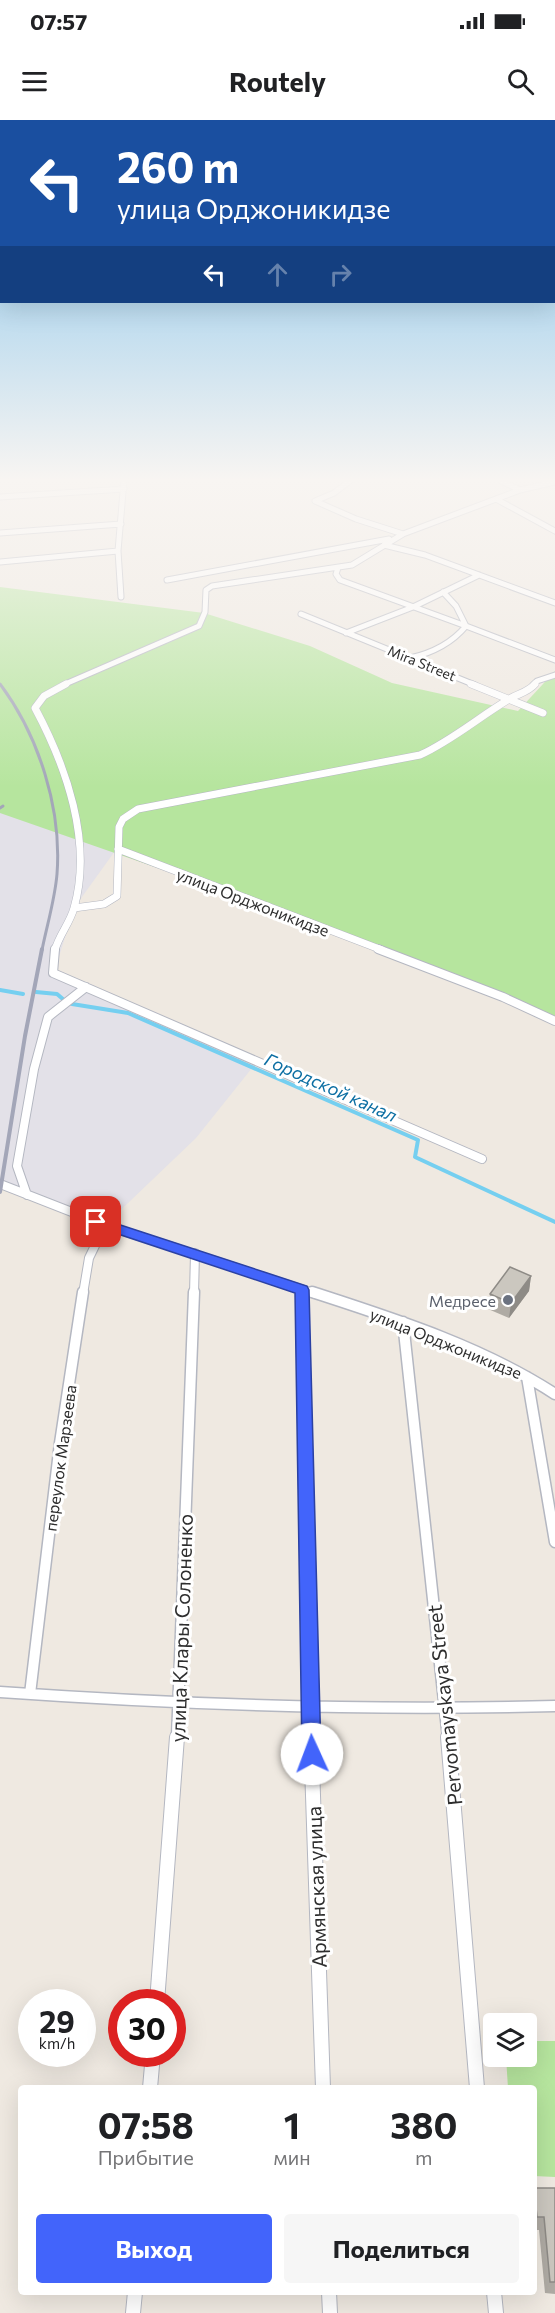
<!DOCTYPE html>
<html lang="ru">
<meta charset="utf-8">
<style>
body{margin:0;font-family:Commissioner,sans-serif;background:#f6f6f6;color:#202124;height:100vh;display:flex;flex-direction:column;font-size:22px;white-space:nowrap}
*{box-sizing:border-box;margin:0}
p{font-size:20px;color:#757577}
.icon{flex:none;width:33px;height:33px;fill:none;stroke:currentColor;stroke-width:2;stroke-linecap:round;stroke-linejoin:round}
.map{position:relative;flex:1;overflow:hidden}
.panel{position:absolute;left:18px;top:1965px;width:519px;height:210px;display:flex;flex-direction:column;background:#fff;border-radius:6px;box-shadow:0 6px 24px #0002}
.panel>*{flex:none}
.guide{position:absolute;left:0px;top:0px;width:555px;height:183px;box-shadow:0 6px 24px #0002;background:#1a4fa0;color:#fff;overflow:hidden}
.buttons{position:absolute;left:483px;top:1893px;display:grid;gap:12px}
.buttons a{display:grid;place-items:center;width:54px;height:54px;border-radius:6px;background:#fff;box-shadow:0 6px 24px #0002;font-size:30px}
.speed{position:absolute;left:18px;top:1869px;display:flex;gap:12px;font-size:30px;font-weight:700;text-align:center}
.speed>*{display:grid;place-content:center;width:78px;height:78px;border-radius:50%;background:#fff;box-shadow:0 6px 24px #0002;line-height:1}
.speed small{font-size:15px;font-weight:400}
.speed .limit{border:9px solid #d22;background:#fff;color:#111}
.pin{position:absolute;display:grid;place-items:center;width:51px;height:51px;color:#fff;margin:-26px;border-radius:12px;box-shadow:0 3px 9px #0006}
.me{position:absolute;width:66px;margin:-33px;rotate:358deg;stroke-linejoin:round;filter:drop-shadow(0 0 4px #0008)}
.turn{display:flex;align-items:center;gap:21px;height:126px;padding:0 18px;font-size:27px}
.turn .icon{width:78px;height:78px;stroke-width:2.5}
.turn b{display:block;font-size:42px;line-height:51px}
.lanes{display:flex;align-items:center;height:57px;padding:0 18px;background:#0003;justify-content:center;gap:30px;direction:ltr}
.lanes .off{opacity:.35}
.eta{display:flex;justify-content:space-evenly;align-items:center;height:102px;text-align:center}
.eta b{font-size:36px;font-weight:700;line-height:42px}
.button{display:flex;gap:12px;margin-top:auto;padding:12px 18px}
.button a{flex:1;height:69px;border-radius:6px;background:#4264fb;color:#fff;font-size:24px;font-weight:700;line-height:69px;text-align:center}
.button a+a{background:#f6f6f6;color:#202124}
.status{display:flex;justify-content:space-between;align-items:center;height:42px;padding:0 30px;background:#fff;direction:ltr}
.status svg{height:16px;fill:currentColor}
header{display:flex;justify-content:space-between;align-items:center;height:78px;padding:0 18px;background:#fff;font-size:27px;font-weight:700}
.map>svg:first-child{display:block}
.industrial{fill:#e3e1e8}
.green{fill:#b6e59e}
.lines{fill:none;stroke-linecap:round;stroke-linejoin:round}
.stream{stroke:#75cff0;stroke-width:4}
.street-far4-casing{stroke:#b4b7c1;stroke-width:7}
.street-far3-casing{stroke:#b4b7c1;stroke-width:8}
.street-far2-casing{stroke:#b4b7c1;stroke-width:10}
.street-far1-casing{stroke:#b4b7c1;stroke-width:13}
.street-casing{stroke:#b4b7c1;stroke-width:16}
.street-far4{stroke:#fff;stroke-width:5}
.street-far3{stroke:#fff;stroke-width:7}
.street-far2{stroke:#fff;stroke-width:8}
.street-far1{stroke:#fff;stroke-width:10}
.street{stroke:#fff;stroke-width:14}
.rail-far1{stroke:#a3a6b8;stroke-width:3}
.rail{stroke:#a3a6b8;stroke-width:4}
.wall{fill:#afaba4}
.shaded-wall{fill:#8e8b86}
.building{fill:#cbc7bf;stroke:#8e8b86;stroke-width:1.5}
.route{fill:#4264fb;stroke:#2b41a3;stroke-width:1.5}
.worship-dot{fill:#6b7280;stroke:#fff;stroke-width:2}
.labels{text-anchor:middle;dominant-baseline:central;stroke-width:6;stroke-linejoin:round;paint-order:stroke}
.far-street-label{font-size:14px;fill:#2e2e2e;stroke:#fff}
.street-label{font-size:16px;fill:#2e2e2e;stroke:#fff}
.worship-label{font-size:16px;fill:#5b616d;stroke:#fff;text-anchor:end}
.water-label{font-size:18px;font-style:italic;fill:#0d6fa3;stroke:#fff}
.near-street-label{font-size:20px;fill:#2e2e2e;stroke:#fff}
</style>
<div class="status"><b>07:57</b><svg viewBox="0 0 49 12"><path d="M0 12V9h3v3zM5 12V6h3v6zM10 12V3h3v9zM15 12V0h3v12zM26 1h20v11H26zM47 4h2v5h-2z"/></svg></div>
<header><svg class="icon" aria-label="menu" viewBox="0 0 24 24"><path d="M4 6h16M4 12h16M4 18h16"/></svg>Routely<svg class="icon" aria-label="search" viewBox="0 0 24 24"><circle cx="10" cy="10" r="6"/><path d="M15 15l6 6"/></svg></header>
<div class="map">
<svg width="555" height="2193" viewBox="0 0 555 2193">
<rect width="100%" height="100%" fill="#efe9e1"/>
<path class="industrial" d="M0 683 120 724 74 788 54 853 256 943 196 1018 105 1105 0 1067Z"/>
<path class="green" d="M0 467 204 493 310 526 392 563 518 591 555 551V898L238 776 0 693Z
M527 1921H555V2057L534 2056V1968H508L506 1937 526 1936Z"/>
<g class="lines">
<path class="stream" d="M0 870 23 874
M36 872 57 874 64 880
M72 884 128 893 418 1020 415 1037 555 1102"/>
<g class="street-far4-casing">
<path id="street-far4" d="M351 360 334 373 315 381 356 399 403 414
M499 360 520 370
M0 377 124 369
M496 379 555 411
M0 413 121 404
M384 425 425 435 555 483
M0 442 118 431
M338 448 336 454 340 460 466 506C451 524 432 533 410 538
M167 460 389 419
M443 472 456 486 466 506 555 540
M121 477 118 431 124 360
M301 494 475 565
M346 513 413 487 479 455
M63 565 199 506 205 492 206 470 212 466 352 445 403 414 520 370 555 362
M533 565 537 561 555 555"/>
</g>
<g class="street-far3-casing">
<path id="street-far3" d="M471 564 543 593
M118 729 382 830
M74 788 104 784 117 776 119 707 123 699 138 689 420 635C453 620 480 596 511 578 520 573 528 572 535 564
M55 830C59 815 70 803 74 788 93 722 66 646 35 588L44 576 66 564"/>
</g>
<g class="street-far2-casing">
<path id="street-far2" d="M55 829 53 853 482 1039
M378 829 503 877 555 901
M0 1064 105 1105 316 1174
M27 1075 17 1046 34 949 48 897 86 867
M302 1170V1174
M83 1174 89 1138 105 1105
M194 1174 195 1133"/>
</g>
<g class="street-far1-casing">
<path id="street-far1" d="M302 1172 311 1618
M312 1172C395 1199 481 1226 555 1274
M403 1202 448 1618
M527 1257 555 1422
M0 1572C185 1585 370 1591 555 1586
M30 1574 60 1323 83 1172
M177 1618 194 1172"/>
</g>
<g class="street-casing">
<path id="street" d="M311 1617 323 1968
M448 1617 477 1968
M157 1882 177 1617
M150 1968 153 1934
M329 2172 330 2193
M494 2172 496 2193
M133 2193 135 2172"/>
</g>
<use href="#street-far4" class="street-far4"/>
<use href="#street-far3" class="street-far3"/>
<use href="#street-far2" class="street-far2"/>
<use href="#street-far1" class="street-far1"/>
<use href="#street" class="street"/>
<path class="rail-far1" d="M0 564C39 616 62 689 57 754 55 779 47 805 42 830
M0 688 3 686"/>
<path class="rail" d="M0 1072 25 916 42 829"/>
</g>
<path class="wall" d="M531 1156 529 1171 509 1198 488 1189 490 1174Z
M534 2068H555V2174L545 2173 539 2110H534Z"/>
<path class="shaded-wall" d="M531 1156 529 1171 509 1198 511 1183Z"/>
<path class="building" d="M510 1147 531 1156 511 1183 490 1174Z
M534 2068H555V2162H550L544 2097H537Z"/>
<linearGradient id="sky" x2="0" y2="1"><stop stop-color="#7abfeb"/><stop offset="0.54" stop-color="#f8f5f2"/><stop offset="1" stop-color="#f8f5f2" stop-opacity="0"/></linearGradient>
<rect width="555" height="667" fill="url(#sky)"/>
<path class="route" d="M96 1097 307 1166 309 1170 321 1634 318 1640 312 1643 305 1640 302 1634 295 1173 91 1105 89 1102 91 1099Z"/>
<circle class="worship-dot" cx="508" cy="1180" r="6"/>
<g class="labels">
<g class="far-street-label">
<text transform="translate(422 543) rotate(22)">Mira Street</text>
</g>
<g class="street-label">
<text transform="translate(253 782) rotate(21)">улица Орджоникидзе</text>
<text transform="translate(446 1223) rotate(22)">улица Орджоникидзе</text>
<text transform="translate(60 1338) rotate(-82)">переулок Марзеева</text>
</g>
<g class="worship-label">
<text x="496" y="1180">Медресе</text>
</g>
<g class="water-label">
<text transform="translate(331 967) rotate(24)">Городской канал</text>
</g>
<g class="near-street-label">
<text transform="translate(181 1508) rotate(-88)">улица Клары Солоненко</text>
<text transform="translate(444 1585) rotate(-96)">Pervomayskaya Street</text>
<text transform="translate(316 1767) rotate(-92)">Армянская улица</text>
</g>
</g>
</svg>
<div class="buttons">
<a><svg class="icon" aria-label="layers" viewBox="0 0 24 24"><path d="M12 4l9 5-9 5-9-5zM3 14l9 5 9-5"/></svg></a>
</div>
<div class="speed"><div>29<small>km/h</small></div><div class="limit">30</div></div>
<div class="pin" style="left:96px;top:1102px;background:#d93025"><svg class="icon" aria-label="arrive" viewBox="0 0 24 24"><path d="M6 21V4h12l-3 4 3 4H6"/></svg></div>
<svg class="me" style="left:312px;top:1634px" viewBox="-20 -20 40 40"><circle r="19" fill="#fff"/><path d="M0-13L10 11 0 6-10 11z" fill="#4264fb"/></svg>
<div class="guide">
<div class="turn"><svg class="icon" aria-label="left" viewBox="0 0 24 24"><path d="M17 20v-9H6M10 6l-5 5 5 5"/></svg><div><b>260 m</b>улица Орджоникидзе</div></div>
<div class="lanes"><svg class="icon" aria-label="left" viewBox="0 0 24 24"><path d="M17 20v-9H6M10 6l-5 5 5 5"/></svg><svg class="icon off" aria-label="ahead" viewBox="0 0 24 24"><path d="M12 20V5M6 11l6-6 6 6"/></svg><svg class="icon off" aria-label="right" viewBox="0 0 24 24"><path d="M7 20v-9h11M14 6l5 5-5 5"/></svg></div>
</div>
<section class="panel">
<div class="eta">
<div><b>07:58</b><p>Прибытие</p></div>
<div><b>1</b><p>мин</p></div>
<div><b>380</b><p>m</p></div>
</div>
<div class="button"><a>Выход</a><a>Поделиться</a></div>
</section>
</div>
